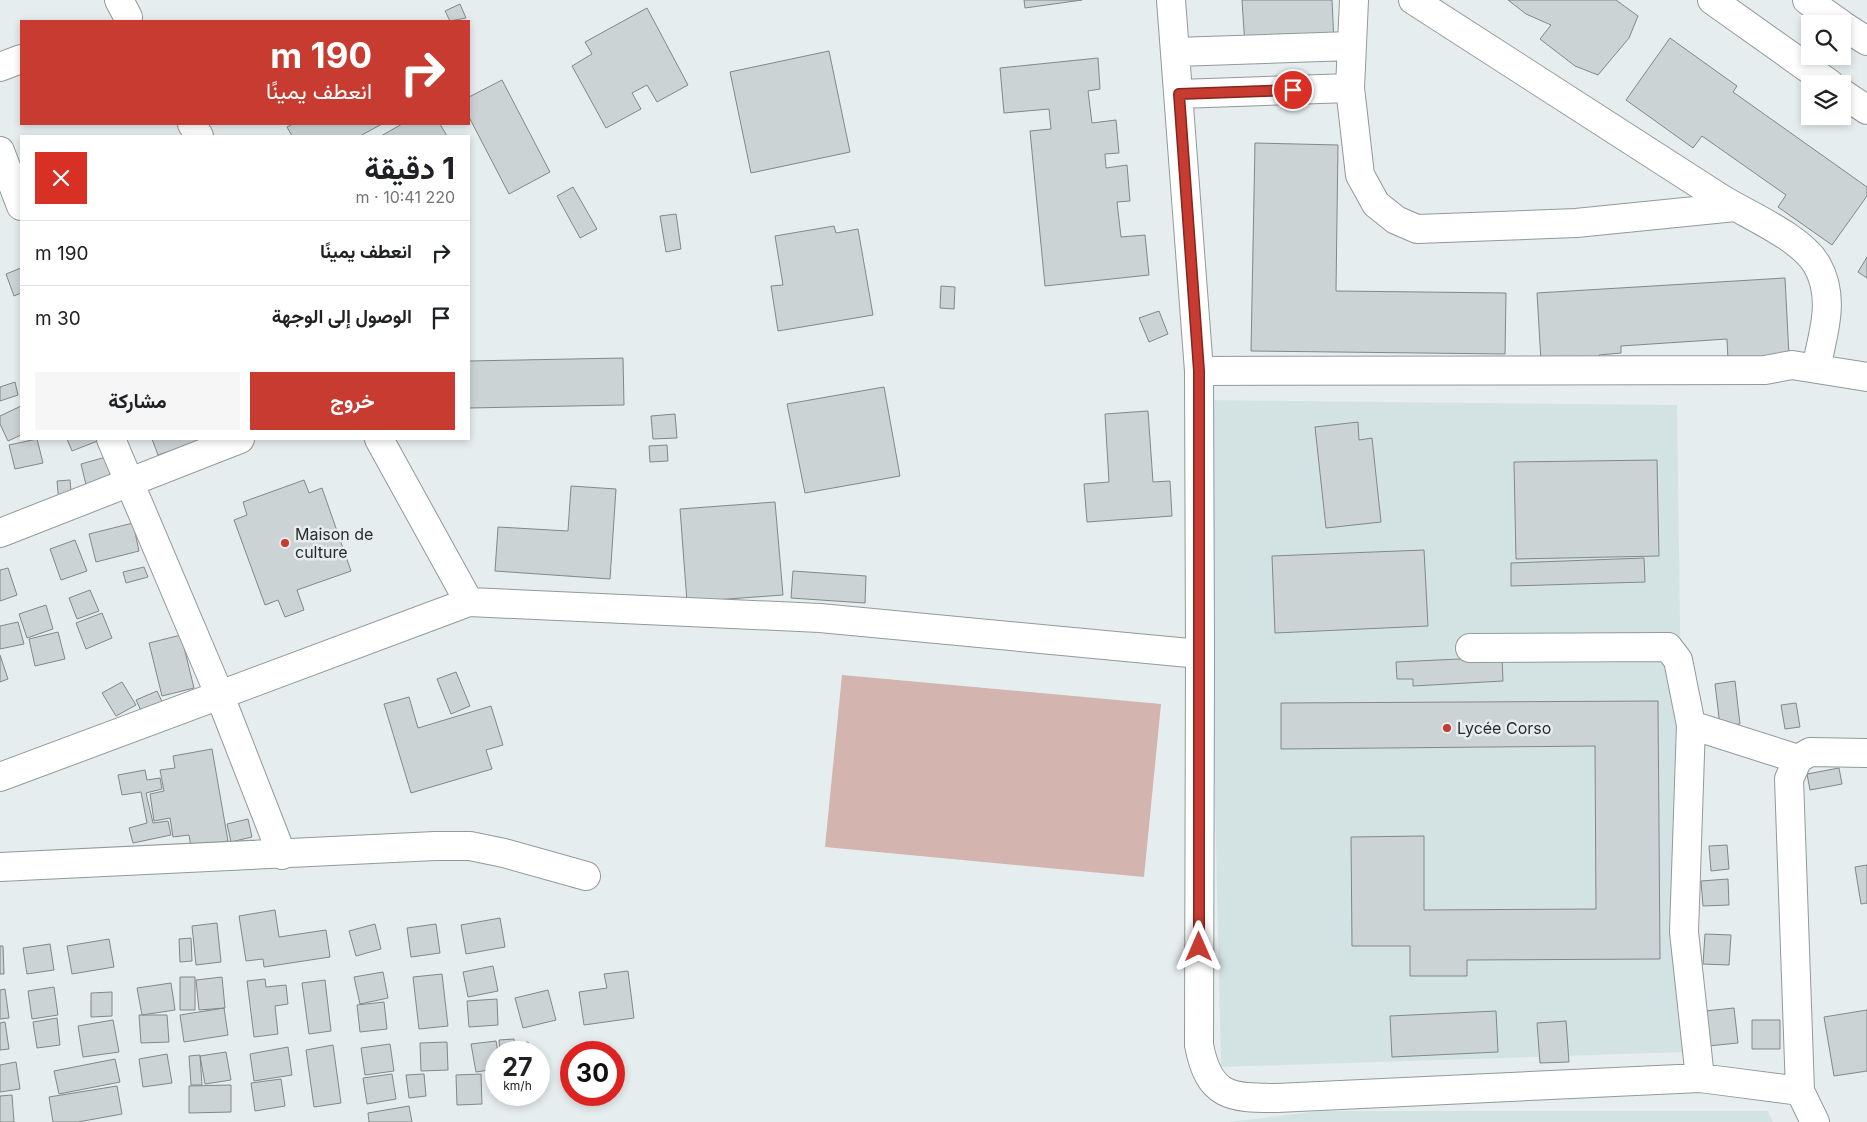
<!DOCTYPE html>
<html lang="ar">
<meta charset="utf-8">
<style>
body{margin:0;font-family:Inter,Vazirmatn,sans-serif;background:#f6f6f6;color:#202124;direction:rtl;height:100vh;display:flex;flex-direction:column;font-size:19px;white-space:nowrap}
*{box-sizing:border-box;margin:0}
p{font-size:16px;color:#757577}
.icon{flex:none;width:28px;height:28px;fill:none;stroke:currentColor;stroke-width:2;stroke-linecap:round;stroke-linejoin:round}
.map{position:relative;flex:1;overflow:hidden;direction:ltr}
.panel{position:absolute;left:20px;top:135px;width:450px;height:305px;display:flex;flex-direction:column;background:#fff;border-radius:0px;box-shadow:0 2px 8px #0003;direction:rtl}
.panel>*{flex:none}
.hud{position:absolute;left:20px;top:20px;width:450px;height:105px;border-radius:0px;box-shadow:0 2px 8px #0003;direction:rtl;background:#c83b30;color:#fff;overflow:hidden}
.fabs{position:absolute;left:1801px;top:15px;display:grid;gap:10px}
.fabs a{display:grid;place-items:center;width:50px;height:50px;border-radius:0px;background:#fff;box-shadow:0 2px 8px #0003;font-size:25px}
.speed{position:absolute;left:485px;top:1041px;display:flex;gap:10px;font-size:25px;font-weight:700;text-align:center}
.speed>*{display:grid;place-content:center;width:65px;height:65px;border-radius:50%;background:#fff;box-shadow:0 2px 8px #0003;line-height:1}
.speed small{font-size:12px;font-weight:400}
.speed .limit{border:8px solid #d22;background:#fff;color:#111}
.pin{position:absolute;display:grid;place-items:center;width:42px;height:42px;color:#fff;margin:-21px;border:2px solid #fff;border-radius:50%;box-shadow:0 1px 5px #0007}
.me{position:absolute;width:55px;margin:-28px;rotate:0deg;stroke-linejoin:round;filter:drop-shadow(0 0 4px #0008)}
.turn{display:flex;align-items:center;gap:18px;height:105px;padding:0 15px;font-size:22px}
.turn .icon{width:65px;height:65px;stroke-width:2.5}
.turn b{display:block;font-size:35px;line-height:42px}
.round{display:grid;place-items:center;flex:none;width:52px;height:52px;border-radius:0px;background:#f6f6f6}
.overview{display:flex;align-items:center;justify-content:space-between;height:85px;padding:0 15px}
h1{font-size:30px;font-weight:700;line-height:38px}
.button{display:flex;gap:10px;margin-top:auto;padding:10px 15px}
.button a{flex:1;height:58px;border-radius:0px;background:#c83b30;color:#fff;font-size:20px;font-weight:700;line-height:58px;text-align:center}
.button a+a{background:#f6f6f6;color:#202124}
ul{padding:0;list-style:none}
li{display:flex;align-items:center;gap:15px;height:65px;padding:0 15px;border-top:1px solid #e0e0e0}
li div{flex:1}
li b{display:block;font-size:19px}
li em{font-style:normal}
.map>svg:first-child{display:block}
.built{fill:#d3e3e4}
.green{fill:#d4b4af}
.building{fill:#ccd3d4;stroke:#818888}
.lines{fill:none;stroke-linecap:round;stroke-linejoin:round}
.minor-casing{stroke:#929999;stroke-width:30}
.minor{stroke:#fff;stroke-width:28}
.route-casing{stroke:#82261f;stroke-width:12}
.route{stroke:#c83b30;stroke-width:9}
.poi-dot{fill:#c83b30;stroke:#e6edee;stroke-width:2}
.labels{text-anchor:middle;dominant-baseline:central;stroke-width:5;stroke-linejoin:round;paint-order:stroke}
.poi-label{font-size:16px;fill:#292c2c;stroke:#e6edee;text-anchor:start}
</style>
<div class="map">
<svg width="1867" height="1122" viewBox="0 0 1867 1122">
<rect width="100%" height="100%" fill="#e6edee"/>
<path class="built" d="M1206 400 1677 405 1686 1052 1221 1067Z
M1320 1111H1768L1773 1122H1230Z"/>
<path class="green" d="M842 675 1161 704 1144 877 825 847Z"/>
<path class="building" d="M1024 0H1082L1025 8Z
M1242 0H1332L1334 42 1245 46Z
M1508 0H1616L1638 16 1629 38 1598 75 1575 66 1540 39 1551 25 1526 14Z
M460 4 466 18 450 21 445 11Z
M647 8 688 85 657 102 647 85 632 93 641 109 606 128 572 66 592 54 585 42Z
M1670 38 1737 86 1733 92 1867 187V196L1832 245 1778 207 1786 195 1702 136 1693 148 1626 100Z
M829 51 850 152 751 173 730 72Z
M1098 58 1100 89 1088 91 1092 123 1116 120 1119 153 1105 154 1106 168 1127 165 1130 201 1117 202 1121 237 1145 235 1149 275 1045 286 1030 131 1051 129 1049 109 1004 113 1000 68Z
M502 80 550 172 509 194 469 117V97Z
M293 124H382L360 136H292L287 127Z
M402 124H440L447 136H381Z
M1255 143 1338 145 1336 291 1506 293 1505 354 1251 351Z
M573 187 597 229 580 238 557 196Z
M676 214 681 249 666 252 660 216Z
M834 226 836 233 858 229 873 315 778 331 771 286 783 285 775 236Z
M1867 257V278L1858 272Z
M21 268V293L14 296 6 274Z
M1785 278 1789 356 1728 360 1727 339 1621 346V353L1599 355V358L1541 361 1537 293Z
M941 286 955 287 954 309 940 308Z
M1159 311 1168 334 1149 342 1139 318Z
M623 358 624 405 469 408V361Z
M15 382 18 395 0 401V387Z
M884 387 900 476 805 493 787 404Z
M21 406V435L8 441 0 424V416Z
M1148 411 1153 482 1170 481 1172 516 1087 522 1084 484 1109 482 1105 414Z
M675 414 677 438 653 439 651 416Z
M1358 422 1359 440 1372 438 1381 522 1326 528 1315 427Z
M37 439 43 463 15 469 9 445Z
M67 439H99L100 440 72 451Z
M152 439H206L158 455Z
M667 445 668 461 650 462 649 446Z
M106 457 112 483 87 489 81 464Z
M1657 460 1659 556 1516 559 1514 462Z
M70 480 72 503 59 504 57 481Z
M304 480 309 493 322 488 351 571 297 590 304 610 285 617 278 600 265 605 234 520 247 515 243 502Z
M571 486 616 489 610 579 495 571 498 527 568 531Z
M775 502 783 595 687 602 680 509Z
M133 523 139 551 96 562 89 534Z
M75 540 87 571 61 580 50 549Z
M1424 550 1428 626 1275 633 1272 556Z
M1644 558 1645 582 1511 586V563Z
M144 567 148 577 126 583 123 572Z
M8 568 17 595 0 601V570Z
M793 571 866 576 865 603 791 598Z
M90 590 99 611 77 619 69 598Z
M46 605 53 629 27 638 19 614Z
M102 613 112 638 86 649 76 623Z
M18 622 24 644 0 649V626Z
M58 632 65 659 35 666 29 639Z
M181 635 194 688 162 696 149 643Z
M0 655 8 679 0 682Z
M1502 657 1503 681 1413 686V679H1397L1396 662Z
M456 672 470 706 451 714 437 679Z
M1735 681 1740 724 1720 726 1715 684Z
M122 682 136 705 116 716 102 693Z
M157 691 164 706 143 715 136 700Z
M409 697 418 728 491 706 503 745 486 750 492 769 411 793 384 704Z
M1658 701 1660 959 1467 960V976H1410V946H1352L1351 837 1424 836V910L1596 909 1595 746 1281 749V703Z
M1796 703 1800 727 1785 729 1781 705Z
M212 749 228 841 191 847 189 835 173 837 170 818 154 821 150 794 164 791 160 770 175 768 173 756Z
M1839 768 1842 784 1810 790 1807 774Z
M145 770 147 780 160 778 162 789 146 793 153 823 168 821 171 835 133 843 129 828 147 823 141 792 122 795 118 775Z
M248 819 252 837 231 842 227 824Z
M1727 845 1729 869 1711 871 1709 846Z
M1867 865V903L1861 904 1855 867Z
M1728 879 1729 905 1703 906 1701 881Z
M275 910 279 937 326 930 330 957 264 967 263 959 246 961 239 916Z
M500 918 505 947 466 954 461 925Z
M217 923 221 962 196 965 192 926Z
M375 924 381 949 356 956 349 931Z
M436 924 440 953 411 957 407 928Z
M1705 934 1731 935 1729 965 1703 964Z
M191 938 192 961 180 962 179 939Z
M109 939 114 967 72 974 67 946Z
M50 944 54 970 27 974 23 948Z
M0 946H3L4 974H0Z
M493 966 498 991 468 997 463 972Z
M628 971 634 1018 584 1025 579 992 607 988 604 974Z
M383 972 388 998 360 1004 354 977Z
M442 974 448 1026 419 1029 413 977Z
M180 977H195V1010H180Z
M222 977 225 1008 199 1010 196 980Z
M265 979 266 987 286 985 288 1004 275 1006 278 1034 254 1037 247 981Z
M325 980 331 1031 309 1034 302 983Z
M171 983 175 1010 142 1015 137 988Z
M54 987 58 1015 32 1019 28 991Z
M5 989 9 1018 0 1019V990Z
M548 990 556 1020 523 1028 515 998Z
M112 992V1016L91 1017V993Z
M497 999 498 1025 469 1027 467 1001Z
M384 1002 387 1029 360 1032 357 1005Z
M224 1008 228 1035 184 1042 180 1015Z
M1734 1008 1738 1043 1708 1046 1705 1011Z
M1867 1010V1071L1834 1076 1824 1017Z
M1496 1011 1498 1052 1392 1057 1390 1016Z
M139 1015H167L169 1042 141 1043Z
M57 1018 60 1045 37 1048 33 1022Z
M113 1020 119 1052 83 1057 78 1026Z
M1752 1020H1780V1049H1752Z
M1566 1021 1569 1062 1540 1063 1537 1023Z
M5 1022 9 1049 0 1050V1023Z
M514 1039V1052H500L499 1040Z
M496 1041 498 1052 496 1069 476 1072 471 1044Z
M447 1042 448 1070 421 1071 420 1043Z
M528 1042 530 1052H516L515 1045Z
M390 1044 394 1071 365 1075 361 1048Z
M333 1045 341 1103 314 1107 306 1050Z
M288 1047 292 1075 254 1081 250 1054Z
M226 1052 231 1080 205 1084 200 1056Z
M167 1054 172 1083 143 1087 139 1059Z
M200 1055 202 1085H191L189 1056Z
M115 1059 120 1082 59 1094 54 1071Z
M16 1062 20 1089 0 1092V1065Z
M392 1074 396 1099 367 1104 363 1078Z
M424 1074 426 1096 409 1098 406 1075Z
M481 1074 482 1104 457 1105 456 1075Z
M281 1079 285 1106 255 1111 251 1083Z
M231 1085V1112L189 1113V1086Z
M117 1086 122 1114 78 1122H53L49 1097Z
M12 1095 14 1122H0V1096Z
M409 1106 412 1122H369L368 1113Z"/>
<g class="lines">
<g class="minor-casing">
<path id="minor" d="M119 0 128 17
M1171 0 1199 371 1200 654
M1354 0 1350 88 1360 175 1376 204 1396 220 1417 229 1576 223 1735 207
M1413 0C1516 66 1619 133 1722 199 1750 216 1802 238 1817 265 1836 298 1823 334 1816 368
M1712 0 1830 84
M1807 0 1841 24
M1842 25 1867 41
M1176 52 1351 46
M0 67 21 59
M1842 93 1867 110
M1179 94 1350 88
M192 124 199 136
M0 151 21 206
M1199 371 1765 370 1792 365 1867 377
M111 439 220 696 282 855
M379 439 469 602
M0 533 240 439
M1470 648 1668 647 1678 660 1691 725 1684 932 1700 1078
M1691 725 1798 759
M0 777 469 602 820 618 1200 654 1199 1045C1209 1097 1230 1098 1277 1098L1700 1078 1800 1091
M0 867 435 846H470L504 853 586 876
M1815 1122 1800 1091 1789 779 1798 759 1810 752 1867 753"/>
</g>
<use href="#minor" class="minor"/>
</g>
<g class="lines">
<g class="route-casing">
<path id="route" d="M1199 947V371L1179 94 1293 90"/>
</g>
<use href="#route" class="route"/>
</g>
<g class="poi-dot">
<circle cx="285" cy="543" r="5"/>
<circle cx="1447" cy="728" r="5"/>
</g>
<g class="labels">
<g class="poi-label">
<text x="295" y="534">Maison de<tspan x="295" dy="18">culture</tspan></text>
<text x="1457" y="728">Lycée Corso</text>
</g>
</g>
</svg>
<div class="fabs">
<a><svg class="icon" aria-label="search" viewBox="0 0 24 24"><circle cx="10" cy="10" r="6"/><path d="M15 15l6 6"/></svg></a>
<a><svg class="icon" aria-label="layers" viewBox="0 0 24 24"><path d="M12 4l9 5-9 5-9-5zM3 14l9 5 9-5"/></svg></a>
</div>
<div class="speed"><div>27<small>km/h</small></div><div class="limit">30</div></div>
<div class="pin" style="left:1293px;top:90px;background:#d93025"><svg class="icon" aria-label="arrive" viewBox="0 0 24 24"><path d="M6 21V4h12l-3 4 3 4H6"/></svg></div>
<svg class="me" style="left:1199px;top:947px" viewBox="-20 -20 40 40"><path d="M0-17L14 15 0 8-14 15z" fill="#c83b30" stroke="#fff" stroke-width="4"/></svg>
<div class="hud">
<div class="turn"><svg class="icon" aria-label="right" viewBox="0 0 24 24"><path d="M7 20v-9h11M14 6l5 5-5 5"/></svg><div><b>190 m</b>انعطف يمينًا</div></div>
</div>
<section class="panel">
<div class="overview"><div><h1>1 دقيقة</h1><p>220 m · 10:41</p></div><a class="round" style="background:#d93025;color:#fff"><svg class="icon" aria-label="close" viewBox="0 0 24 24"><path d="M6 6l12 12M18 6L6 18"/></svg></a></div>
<ul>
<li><svg class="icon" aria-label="right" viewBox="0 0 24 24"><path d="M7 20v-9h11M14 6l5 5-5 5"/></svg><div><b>انعطف يمينًا</b></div><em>190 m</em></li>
<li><svg class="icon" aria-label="arrive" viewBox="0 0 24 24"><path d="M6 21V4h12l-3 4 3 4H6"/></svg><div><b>الوصول إلى الوجهة</b></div><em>30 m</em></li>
</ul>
<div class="button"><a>خروج</a><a>مشاركة</a></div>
</section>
</div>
